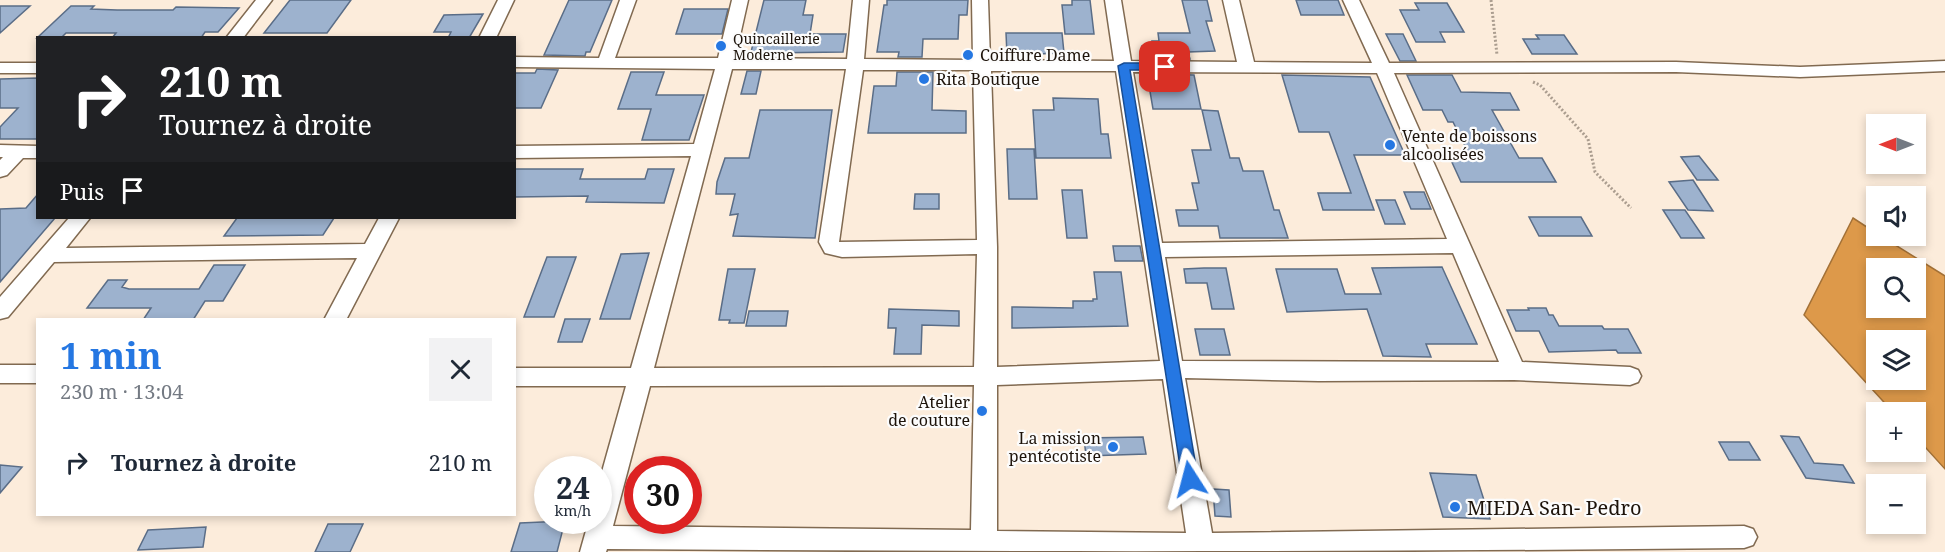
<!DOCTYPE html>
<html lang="fr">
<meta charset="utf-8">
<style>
body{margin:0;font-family:"Noto Serif",serif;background:#f2f2f3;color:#1f2937;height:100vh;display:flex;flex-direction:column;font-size:22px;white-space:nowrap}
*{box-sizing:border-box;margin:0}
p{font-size:20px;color:#747a83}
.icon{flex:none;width:33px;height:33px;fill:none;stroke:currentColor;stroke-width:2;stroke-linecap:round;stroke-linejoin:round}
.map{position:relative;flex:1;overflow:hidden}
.side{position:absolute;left:36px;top:318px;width:480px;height:198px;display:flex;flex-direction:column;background:#fff;border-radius:0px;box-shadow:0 3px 9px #0003}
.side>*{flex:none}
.banner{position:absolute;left:36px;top:36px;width:480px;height:183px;border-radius:0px;box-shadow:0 3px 9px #0003;background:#202124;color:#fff;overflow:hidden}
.needle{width:39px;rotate:270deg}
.controls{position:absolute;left:1866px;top:114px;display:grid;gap:12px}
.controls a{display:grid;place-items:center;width:60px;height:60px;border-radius:0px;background:#fff;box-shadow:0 3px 9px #0003;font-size:30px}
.speed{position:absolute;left:534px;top:456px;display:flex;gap:12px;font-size:30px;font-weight:700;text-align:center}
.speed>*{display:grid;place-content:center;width:78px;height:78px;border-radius:50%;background:#fff;box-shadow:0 3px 9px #0003;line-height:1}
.speed small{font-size:15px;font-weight:400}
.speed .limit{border:9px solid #d22;background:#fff;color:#111}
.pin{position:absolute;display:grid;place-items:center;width:51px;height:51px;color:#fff;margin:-26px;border-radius:12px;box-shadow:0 3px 9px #0006}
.me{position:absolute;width:66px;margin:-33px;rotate:351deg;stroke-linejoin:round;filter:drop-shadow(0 0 4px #0008)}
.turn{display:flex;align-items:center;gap:21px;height:126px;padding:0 24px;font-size:27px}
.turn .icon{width:78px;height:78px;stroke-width:2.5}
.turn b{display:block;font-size:42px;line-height:51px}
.then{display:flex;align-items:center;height:57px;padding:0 24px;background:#0003;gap:12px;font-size:22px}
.round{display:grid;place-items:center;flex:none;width:63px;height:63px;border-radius:0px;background:#f2f2f3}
.summary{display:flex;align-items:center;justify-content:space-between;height:102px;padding:0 24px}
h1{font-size:36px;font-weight:700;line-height:45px;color:#2577e2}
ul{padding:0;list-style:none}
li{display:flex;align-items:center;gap:18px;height:84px;padding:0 24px}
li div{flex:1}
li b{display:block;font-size:22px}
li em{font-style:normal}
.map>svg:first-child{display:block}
.water{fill:#dd994a;stroke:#a37137;stroke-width:1.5;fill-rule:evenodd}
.building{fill:#9db2ce;stroke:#5a6d87;stroke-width:1.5}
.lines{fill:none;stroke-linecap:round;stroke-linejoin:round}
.street-casing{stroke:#816a51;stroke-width:3}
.path{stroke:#ab9d8f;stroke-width:3;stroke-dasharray:2 2;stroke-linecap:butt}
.street{fill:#fff;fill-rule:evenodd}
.route{fill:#2577e2;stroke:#184d93;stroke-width:1.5}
.poi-dot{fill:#2577e2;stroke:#fcfcfc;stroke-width:2}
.labels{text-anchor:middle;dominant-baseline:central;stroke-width:4.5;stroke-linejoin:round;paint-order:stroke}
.far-poi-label{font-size:14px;fill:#1d130a;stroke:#fcfcfc;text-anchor:start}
.poi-label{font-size:16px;fill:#1d130a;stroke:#fcfcfc;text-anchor:start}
.near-poi-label{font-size:20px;fill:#1d130a;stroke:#fcfcfc;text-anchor:start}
</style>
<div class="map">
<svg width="1945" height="552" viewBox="0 0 1945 552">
<rect width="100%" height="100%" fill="#fcecdb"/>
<path class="water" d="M1853 218 1876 233V236H1881L1945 276V469L1916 437V412H1893L1804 315ZM1916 268V308H1876V268ZM1876 340H1916V380H1876Z"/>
<path class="building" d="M290 0H351L327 33H264Z
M569 0H612L590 52H586L585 56 544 55Z
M764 0H806L803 15H813L810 34H846L843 52 765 53V56H750Z
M887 0H968L967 15H959L958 39H923L922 57H898L899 52H877L884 5H887Z
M1072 0H1090L1094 34H1065L1062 5H1072Z
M1182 0H1207L1212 21H1206L1215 51 1188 52 1190 59H1144L1142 46H1153L1152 41H1159L1158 33H1190Z
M1296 0H1338L1344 15H1301Z
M1415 3H1447L1464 32H1440L1445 42H1416L1400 10H1419Z
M0 6H30L0 33Z
M71 6H94L91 9 117 10H173L176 7 239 8 218 32H205L201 38H112L116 33H66L61 38H37Z
M684 9H728L722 34H676Z
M483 14 469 38H448L451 32H434L444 15Z
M1006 33H1062L1064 53 1007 55Z
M1386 34H1403L1416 61H1400Z
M1536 35H1564L1577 54H1532L1523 39H1539Z
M537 69 558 70 541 108H514V73H535Z
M747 71H761L756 94H741Z
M631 72H664L656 95H704L689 140H642L651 109H618Z
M897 72H933L932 110 966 111V133H868L874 86H896Z
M1147 74 1194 75 1201 109H1153Z
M1282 75 1370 77 1405 155H1354L1374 210H1323L1318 193H1351L1329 132H1299Z
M1407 75H1452L1461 92 1510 93 1519 110H1492L1519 158H1542L1556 182H1461L1450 158H1471L1453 122H1448L1442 110H1423Z
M38 78V139H0V127L18 108H0V79Z
M1053 98 1098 99 1101 134H1108L1111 158H1036L1033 110H1054Z
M760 110H832L815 238 733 236 738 214 730 215 735 194H716L717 182 725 158H749Z
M1202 110 1218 111 1230 158H1239L1243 171H1263L1274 210H1279L1288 238H1220L1218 226H1179L1176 210H1198L1192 183H1199L1192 150H1211Z
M1007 149H1034L1037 199H1009Z
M1699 156 1718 180H1697L1681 157Z
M514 169H583L580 179H645L648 169H674L664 203 586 202 588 196 514 197Z
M1693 180 1713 211 1688 210 1669 182Z
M1062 190H1082L1087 238H1067Z
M1404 192H1424L1431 209H1411Z
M38 194V218H55L0 282V209L26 208Z
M915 194H939V209H914Z
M1376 200H1395L1405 224H1385Z
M1663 210H1685L1704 238H1681Z
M1529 217H1581L1592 236H1539Z
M237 218H334L323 235 224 236Z
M1113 246H1140L1143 261H1115Z
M649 253 630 319H600L621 254Z
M547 257H576L554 317H524Z
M214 265H245L223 301H205L193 320H143L151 308H87L108 280H127L122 287 129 289H199Z
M1442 267 1477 344H1426L1431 357 1383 356 1367 309 1287 312 1276 269H1337L1345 294H1381L1372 268Z
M1204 268H1226L1234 309H1212L1207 283H1186L1184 269Z
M728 269H755L744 323H729L730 320H719Z
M1094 272H1121L1128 326 1012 328V307L1073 308V301H1093V299H1097Z
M1528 308H1546L1549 315H1553L1559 326H1602L1604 329H1628L1641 353H1618L1616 350 1549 352 1539 331H1516L1507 310H1529Z
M889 309 959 311V326L922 325 921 354H894L896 328H888Z
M749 311H788L786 326H746Z
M565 319H590L582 342H558Z
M1195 329H1224L1230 355H1200Z
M1781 436 1799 437 1814 463 1843 465 1854 483 1806 478Z
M1143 437 1146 454 1086 456 1084 438Z
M1719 442H1749L1760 460H1729Z
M0 465 22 467 0 493Z
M1430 473 1476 475 1490 519 1443 517Z
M1213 489 1229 490 1231 517 1215 516Z
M565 521 557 552H511L520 523Z
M328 524H363L350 552H315Z
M206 527 203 547 138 550 148 530Z"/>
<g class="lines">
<g class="street-casing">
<path id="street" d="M256 0H272L243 38H226Z
M498 0H514L496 38H479Z
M620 0H636L615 58H718L732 0H748L735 58 847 59 853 0H869L864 59 973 60 972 0H988L990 60 1114 61 1105 0H1121L1131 61 1237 62 1223 0H1239L1254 62 1372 63 1343 0H1359L1389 63 1676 62 1800 67 1945 61V71L1800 77 1676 72 1394 73 1522 362 1630 367 1638 370 1641 376 1638 382 1630 385 1514 380 1319 381 1185 378 1212 533 1744 526 1753 529 1757 537 1753 545 1744 548C1365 552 986 552 607 549L606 552H580L589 520H598V486L626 386H514V368H631L691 156 514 158V146L694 144 715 69 514 67V57L599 58ZM732 69H846L819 242 825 253 842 257 977 254 974 367 654 368ZM863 70H973L977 240 839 242ZM991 71H1116L1160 361 997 367V247ZM1133 72 1377 73 1447 239 1162 243ZM1453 253 1499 362 1182 361 1165 257ZM1163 379 1186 533 997 531V385ZM974 385 971 530 613 526 650 386Z
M0 63H38V73H0Z
M0 145 38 146V158H23L7 175 0 177V160L3 157H0Z
M69 218H90L66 248 365 244 379 218H399L346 320H324L357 258 54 262 8 317 0 319V297Z
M0 365H38V383H0Z"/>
</g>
<path class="path" d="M1491 0 1497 55
M1533 82 1540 85 1588 139 1595 172 1631 208"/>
<use href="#street" class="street"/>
</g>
<path class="route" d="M1124 63H1165L1170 67 1165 70H1130L1198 479 1196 484 1190 486 1185 484 1182 479 1118 66Z"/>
<g class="poi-dot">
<circle cx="721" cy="46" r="6"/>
<circle cx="968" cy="55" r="6"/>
<circle cx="924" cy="79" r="6"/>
<circle cx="1390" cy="145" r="6"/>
<circle cx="982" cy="411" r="6"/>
<circle cx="1113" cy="447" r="6"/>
<circle cx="1455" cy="507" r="6"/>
</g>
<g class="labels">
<g class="far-poi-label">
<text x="733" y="38">Quincaillerie<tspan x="733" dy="16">Moderne</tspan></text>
</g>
<g class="poi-label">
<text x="980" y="55">Coiffure Dame</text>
<text x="936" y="79">Rita Boutique</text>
<text x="1402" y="136">Vente de boissons<tspan x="1402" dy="18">alcoolisées</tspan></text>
<text x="970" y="402" text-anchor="end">Atelier<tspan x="970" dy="18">de couture</tspan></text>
<text x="1101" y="438" text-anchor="end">La mission<tspan x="1101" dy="18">pentécotiste</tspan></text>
</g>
<g class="near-poi-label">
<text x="1467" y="507">MIEDA San- Pedro</text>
</g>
</g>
</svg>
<div class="controls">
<a><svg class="needle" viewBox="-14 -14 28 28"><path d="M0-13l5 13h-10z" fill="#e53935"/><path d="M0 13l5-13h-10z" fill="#747a83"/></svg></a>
<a><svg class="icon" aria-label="sound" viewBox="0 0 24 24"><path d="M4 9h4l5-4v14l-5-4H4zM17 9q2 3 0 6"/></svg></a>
<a><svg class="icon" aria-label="search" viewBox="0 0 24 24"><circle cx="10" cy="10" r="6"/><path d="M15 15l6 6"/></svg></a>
<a><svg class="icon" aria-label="layers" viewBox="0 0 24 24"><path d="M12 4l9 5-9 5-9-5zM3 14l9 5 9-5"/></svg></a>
<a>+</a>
<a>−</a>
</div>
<div class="speed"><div>24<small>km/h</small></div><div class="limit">30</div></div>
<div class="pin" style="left:1165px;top:67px;background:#d93025"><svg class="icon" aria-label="arrive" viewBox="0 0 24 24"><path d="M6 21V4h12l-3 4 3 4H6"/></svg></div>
<svg class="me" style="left:1190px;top:479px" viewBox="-20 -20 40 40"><path d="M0-17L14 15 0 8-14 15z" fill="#2577e2" stroke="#fff" stroke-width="4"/></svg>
<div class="banner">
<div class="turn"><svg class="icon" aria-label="right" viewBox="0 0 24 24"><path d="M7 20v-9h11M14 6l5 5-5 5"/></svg><div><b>210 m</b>Tournez à droite</div></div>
<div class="then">Puis<svg class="icon" aria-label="arrive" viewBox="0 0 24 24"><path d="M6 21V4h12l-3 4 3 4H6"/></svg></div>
</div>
<section class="side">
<div class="summary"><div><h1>1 min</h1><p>230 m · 13:04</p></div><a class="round"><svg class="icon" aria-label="close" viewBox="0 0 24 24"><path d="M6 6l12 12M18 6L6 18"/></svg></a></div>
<ul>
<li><svg class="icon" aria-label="right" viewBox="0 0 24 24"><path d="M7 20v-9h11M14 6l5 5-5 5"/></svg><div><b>Tournez à droite</b></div><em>210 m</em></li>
</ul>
</section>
</div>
